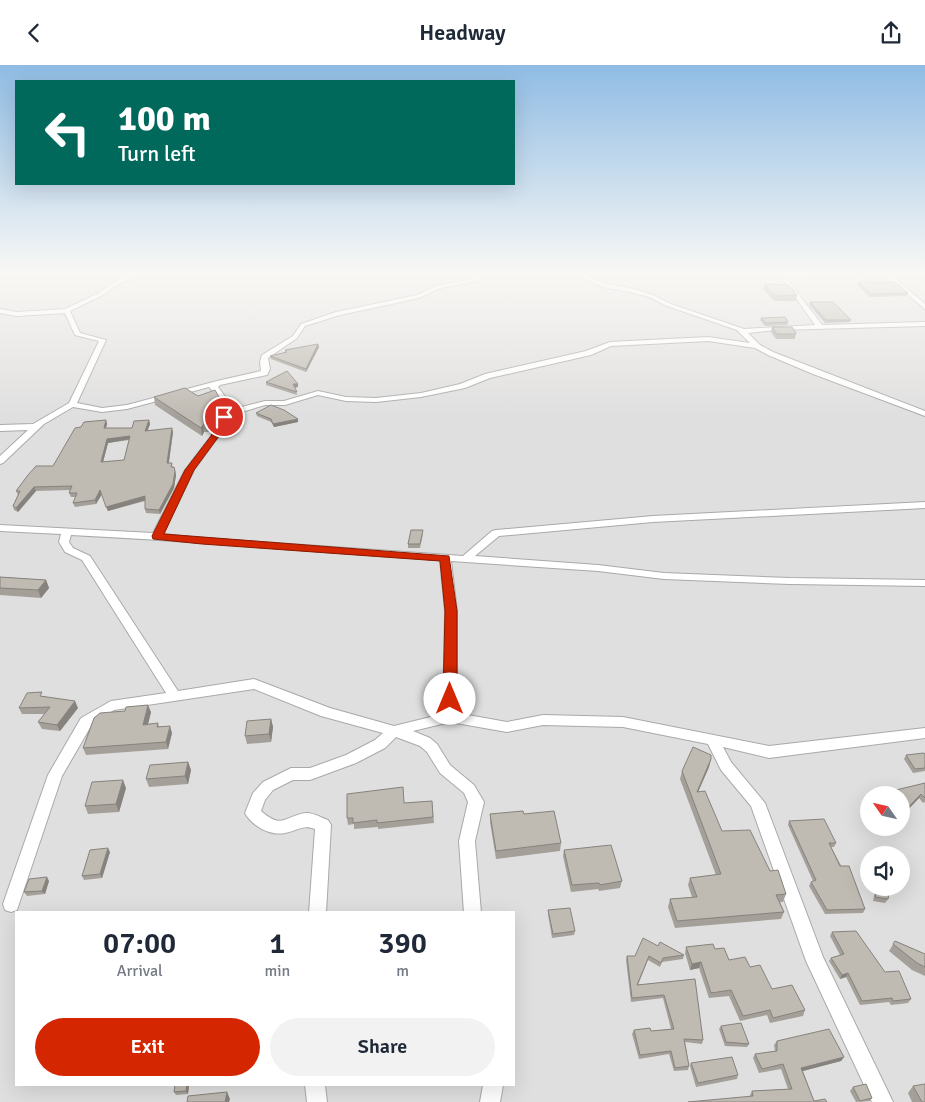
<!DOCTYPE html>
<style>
body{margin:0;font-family:Signika,sans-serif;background:#f2f2f3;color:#1f2937;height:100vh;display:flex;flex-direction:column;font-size:19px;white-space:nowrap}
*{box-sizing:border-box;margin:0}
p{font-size:16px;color:#747a83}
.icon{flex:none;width:28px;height:28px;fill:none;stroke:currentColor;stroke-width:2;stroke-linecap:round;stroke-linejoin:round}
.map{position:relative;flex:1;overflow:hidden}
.details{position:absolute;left:15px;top:846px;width:500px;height:175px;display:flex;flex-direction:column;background:#fff;border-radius:0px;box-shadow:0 5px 20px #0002}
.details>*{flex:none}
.guide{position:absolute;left:15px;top:15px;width:500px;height:105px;border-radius:0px;box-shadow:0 5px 20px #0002;background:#00695c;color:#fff;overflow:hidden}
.needle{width:32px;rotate:304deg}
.buttons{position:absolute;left:860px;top:721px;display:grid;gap:10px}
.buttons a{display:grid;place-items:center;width:50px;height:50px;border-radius:50%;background:#fff;box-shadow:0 5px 20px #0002;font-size:25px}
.pin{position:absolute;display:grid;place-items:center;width:42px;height:42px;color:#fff;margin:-21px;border:2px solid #fff;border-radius:50%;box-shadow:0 1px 5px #0007}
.me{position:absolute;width:55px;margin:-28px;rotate:0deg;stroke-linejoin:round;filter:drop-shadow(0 0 4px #0008)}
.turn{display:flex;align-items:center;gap:18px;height:105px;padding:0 20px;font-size:22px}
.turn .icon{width:65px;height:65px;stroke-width:2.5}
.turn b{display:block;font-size:35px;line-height:42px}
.eta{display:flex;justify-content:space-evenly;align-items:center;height:85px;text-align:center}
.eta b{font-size:30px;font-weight:600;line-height:35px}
.action{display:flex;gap:10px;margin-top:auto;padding:10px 20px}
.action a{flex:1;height:58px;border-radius:30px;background:#d32601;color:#fff;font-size:20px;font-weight:600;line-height:58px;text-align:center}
.action a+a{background:#f2f2f3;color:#1f2937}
header{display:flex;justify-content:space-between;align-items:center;height:65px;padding:0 20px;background:#fff;font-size:22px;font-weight:600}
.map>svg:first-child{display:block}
.residential{fill:#e0dfdf;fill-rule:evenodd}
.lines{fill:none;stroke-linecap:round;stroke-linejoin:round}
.street-casing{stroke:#a9a9a9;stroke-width:2}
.street{fill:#fff;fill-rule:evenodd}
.wall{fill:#a4a099;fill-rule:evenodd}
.shaded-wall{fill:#86827d}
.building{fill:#bfbab2;stroke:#86827d;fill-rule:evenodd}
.route{fill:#d32601;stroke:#891901}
</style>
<header><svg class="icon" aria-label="back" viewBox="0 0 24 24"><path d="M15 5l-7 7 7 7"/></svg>Headway<svg class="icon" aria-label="share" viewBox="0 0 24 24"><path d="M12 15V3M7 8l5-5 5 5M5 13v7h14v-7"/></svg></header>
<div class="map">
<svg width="925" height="1037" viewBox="0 0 925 1037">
<rect width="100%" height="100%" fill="#f2f0e9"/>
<path class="residential" d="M0 206H925V1037H0ZM869 730H901V762H869ZM869 790H901V822H869ZM16 848H514V1020H16Z"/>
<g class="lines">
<g class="street-casing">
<path id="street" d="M135 206H141L137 211 118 219 103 230 70 246 80 268 106 275 77 338 102 343 127 340 217 316 261 306 260 297 262 290 293 271 301 259 336 247 417 230 436 221 473 214 487 206H495L477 216 440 223 419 233 340 250 305 261 297 273 268 293 270 304 267 310 220 320 218 322 234 344 265 336H284L318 326 346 332 376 333 421 328 460 319 485 309 586 286 610 277 708 272 750 278 737 265 667 241 649 232 630 227 602 222 586 214 559 206H570L590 212 606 219 631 223 653 230 671 239 744 264 815 260 777 206H781L784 209 894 206 889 208 925 239V244L882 208 786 213 822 260 925 257V261L776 265 748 268 760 280 773 287 925 346V351L813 309 768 290 755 283 708 276 611 281 591 290 490 313 465 323 421 332 376 337 346 336 318 330 285 340H265L235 349 228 353 219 371 194 405 163 469 202 473 463 491 492 466 496 465 653 451 925 437V443L653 457 499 471 475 491 598 500 664 508 790 513 925 515V521L790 519 664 514 598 506 451 496 457 546V648L507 657 543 650 623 652 769 681 925 663V673L769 693 723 682 731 697 765 738 823 892 893 1037H872L806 896 751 741 721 705 708 679 623 662 543 660 507 667 450 657 413 666 430 673 437 679 450 700 474 720 484 737 475 776 481 848H464L459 776 468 737 464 728 440 708 427 687 420 681 396 672 385 683 356 698 310 715H293L273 725 265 735 261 746C283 765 284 751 306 748 312 747 322 753 328 755L331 760 326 848H309L315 764C303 759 297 766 285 768 270 771 252 761 245 748L253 728 263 717 291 703H310L346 690 375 675 383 668 321 651 254 624 114 645 91 661 62 711 19 839 17 845 11 847 5 845 3 839 48 710 81 653 111 636 166 628 82 495 65 487 59 477 61 469 0 466V460L153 468 185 405 211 371 221 350 227 346 216 329 209 322 127 344 102 347 73 342 44 359 3 398 0 399V391L28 365 0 366V360L33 359 69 338 99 276 75 270 65 248 17 251 0 248V244L17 247 65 244 99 228 114 217ZM71 470C194 476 317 487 440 495L445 546 443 649 394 661 330 643 254 614 178 626 90 491 73 483 69 477Z
M305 1020H325L327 1037H307Z
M483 1020H503L500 1037H480Z"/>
</g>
<use href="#street" class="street"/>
</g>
<path class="wall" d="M858 217 908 228 907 231 870 232 857 220Z
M764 219 797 230 796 236H774L763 224Z
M810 237 851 255 850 257 825 258 809 240Z
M761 253 788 257 787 260 765 261 760 255Z
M772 262 796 268 795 273 794 274H776L771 267Z
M318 279 319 282 306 307 271 294 270 291 285 288V285Z
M266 317 298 322H295L297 330 266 320Z
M198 331 224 345 219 349 211 367H204L202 371 155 340 154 332Z
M256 348 298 357 274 362 271 357 257 351Z
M106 355 107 359 106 363H132L149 355 150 359 148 365 173 367 169 398 173 402 175 406 176 410 174 423 160 449 146 448 145 444V436L108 446 102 429 96 439 75 442 73 438 76 432H71L69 428 70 425 36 426 18 447 14 445 13 441 18 430 16 426 53 401 81 362ZM129 375 124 395 103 397 108 378Z
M423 469 420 483H408V479Z
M0 512 46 515 49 523 41 533 0 530Z
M44 631 78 643 60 666 42 664 38 657 45 649H22L19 643Z
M151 647 148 659 158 658 159 662 172 668 168 684 86 690 83 683Z
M271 654 273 662 271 677 247 679 245 671Z
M906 690H925V706L913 708 904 694Z
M711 694 709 702 698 727 722 766 770 806 786 829 783 837H780L784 847 781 854 675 863 668 842 670 834 692 832 688 820 690 813 716 810 680 714 682 706Z
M188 697 191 705 188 719 149 722 146 714Z
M925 718V737L923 738 919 733 901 752V730H895L894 729 896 725Z
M126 723 119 747 88 749 85 741Z
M432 736 434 758 378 764V762L354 764V759L348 760 347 753 404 738Z
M490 749 561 778 560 786 496 794 490 757Z
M789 756 836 778 834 782H831L865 844 863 848 825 849 809 821 811 817 813 816 788 760Z
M564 785 622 816 620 823 599 826 598 824 571 827 563 791Z
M110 787 102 813 84 815 82 811Z
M49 816 45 829 27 831 24 827Z
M876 822H890L888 834 885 838 873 836Z
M548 845 575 866 574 870 552 873 548 849Z
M832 867 885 907 911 934 908 938 891 940 889 937 860 940 846 912 840 914 829 896 831 893 840 890 830 871Z
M895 876 925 889V911L912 905 889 886Z
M658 881 684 890 683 894 662 897 660 902 648 895 638 920 695 914 703 975 702 979 685 977 689 1001 688 1005 674 1006 669 989 639 994 632 969 634 965 651 966 671 964 663 933 631 937 626 895 627 891H635Z
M686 882 715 884 729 895 750 902 772 924 805 945 803 951 770 958 767 950 740 956 729 931 709 933 699 903 690 905 685 888Z
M721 961 749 979 747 982 725 981 719 964Z
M777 976 844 992 841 996 803 1006 814 1036 750 1032V1030L752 1026 788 1024 781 1004 759 1008 753 993 755 989 775 986 774 980Z
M691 998 738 1010 737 1014 696 1022 690 1001Z
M189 1020 188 1029 176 1030 174 1027Z
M913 1021 925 1037H912L908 1028Z
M853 1022 872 1033 870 1036 856 1037 850 1026Z"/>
<path class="shaded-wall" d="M318 279 319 282 306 307V304Z
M293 319H298V322L294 323Z
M222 337 224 345 219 349 211 367 209 359 218 342Z
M298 354V357L274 362 273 359Z
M106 355 107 359 105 366 104 363Z
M149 355 150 359 146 369 145 366Z
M203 360 204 367 202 371 201 363Z
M172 363 173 367 168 402 167 398Z
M130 371 131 374 108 378 102 401 101 397 107 374Z
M174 402 176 410 174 423 160 449 159 445Z
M34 422 36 426 18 447 16 443Z
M100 425 102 429 96 439 95 435Z
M145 431 146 435 108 446 106 442Z
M46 515 49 523 41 533 38 525Z
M75 636 78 643 60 666 57 660Z
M148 640 151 647 146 667 143 660Z
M271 654 273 662 271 677 269 669Z
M170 661 172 668 168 684 166 677Z
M711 694 709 702 695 734 697 727Z
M188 697 191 705 188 719 185 711Z
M123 715 126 723 119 747 116 739Z
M921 729 919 733 901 752V750Z
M108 783 110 787 102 813 100 809Z
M47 812 49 816 45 829 42 826Z
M701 897 699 903 690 905 692 899Z
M848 908 846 912 840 914 842 910Z
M844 992 841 996 799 1007 801 1003Z
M187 1020H189L188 1029 186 1026Z
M227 1027 230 1034 229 1037H225Z"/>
<path class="building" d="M858 217H895L908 228 871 229Z
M764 219 789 220 797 230 775 231Z
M810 237H833L851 255H826Z
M785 252 788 257 766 258 761 253Z
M772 262H792L796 268 795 269H777Z
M318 279 306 304 270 291 287 287 285 285Z
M287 306 298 319H293L297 327 266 317Z
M185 323 198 331 215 325 222 337 218 342 209 359 203 360 201 363 154 332Z
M271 340 284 345 298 354 273 359 271 354 256 348Z
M106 355 104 363H132L134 356 149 355 145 366 172 363 167 398H172L171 402H174L175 406 173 419 159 445 145 444V431L106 442 100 425 95 435 73 438 77 428H69L72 421 34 422 16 443 13 441 20 426H16L28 410 36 401H53L75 363 81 362 84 357ZM130 371 124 395 101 397 107 374Z
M411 465H423L420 479H408Z
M0 512 46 515 38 525 0 523Z
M42 627 40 631 75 636 57 660 38 657 50 642 19 643 27 628Z
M148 640 143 660 158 658 157 662 170 661 166 677 83 683 94 653 100 648 125 646 126 642Z
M271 654 269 669 245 671 247 656Z
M693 682 711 690V694L697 727 705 726 722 766 750 765 770 806 778 805 786 829 776 830 784 847 677 856 670 834 697 832 690 813 721 809 682 706Z
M924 688 925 690V703L915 704 906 690Z
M188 697 185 711 146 714 150 700Z
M123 715 116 739 85 741 92 717Z
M925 718V733L921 729 901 750V733L902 732 901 730H900L896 725Z
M403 722 404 738 432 736 433 752 377 758V755L353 758V753H347V729Z
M523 746 524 749 554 746 561 778 496 786 490 749Z
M824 754 836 778H829L840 801H849L865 844 827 845 811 817 816 815 789 756Z
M611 780 622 816 600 820 599 818 572 820 564 785Z
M108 783 100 809 82 811 90 785Z
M47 812 42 826 24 827 29 814Z
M877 822H890L888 834 875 832Z
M570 843 575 866 553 869 548 845Z
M856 866 885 907 899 906 911 934 893 936 892 933 862 936 848 908 842 910 831 893 844 889 832 867Z
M643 873 658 881 660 877 684 890 663 893 661 898 649 891 637 920 695 914 703 975 684 974 689 1001 675 1003 671 986 640 990 634 965 650 963 651 966 674 964 664 930 632 933 627 891H635Z
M895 876 925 889V902L917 898 893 879Z
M713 879 715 884 724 883 729 895 745 892 750 902 760 900 772 924 792 920 805 945 773 953 770 945 743 951 731 925 711 928 701 897 692 899 686 882Z
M741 958 749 979 726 977 721 961Z
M829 964 844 992 801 1003 814 1036 825 1034 827 1037H688L753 1031 752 1026 792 1024 783 999 762 1004 755 989 777 986V976Z
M732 992 738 1010 698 1018 691 998Z
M866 1019 872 1033 860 1036 853 1022Z
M925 1019V1037H922L913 1021Z
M175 1020H187L186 1026 174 1027Z
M227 1027 225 1037H187L188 1031Z"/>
<linearGradient id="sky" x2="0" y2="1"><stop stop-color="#8fbce4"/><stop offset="0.59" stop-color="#f9f8f5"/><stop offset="1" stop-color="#f9f8f5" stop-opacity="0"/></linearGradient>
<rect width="925" height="352" fill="url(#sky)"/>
<path class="route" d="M224 349 228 352 219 371 194 405 164 469 449 491 457 546V634L455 638H445L443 634 445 546 440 496 202 479 153 474 152 471 185 405 211 371 221 350Z"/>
</svg>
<div class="buttons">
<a><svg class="needle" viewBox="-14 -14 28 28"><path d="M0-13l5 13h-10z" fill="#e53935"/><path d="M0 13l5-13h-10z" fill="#747a83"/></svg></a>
<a><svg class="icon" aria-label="sound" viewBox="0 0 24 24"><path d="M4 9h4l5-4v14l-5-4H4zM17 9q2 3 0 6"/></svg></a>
</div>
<div class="pin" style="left:224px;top:352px;background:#d93025"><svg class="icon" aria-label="arrive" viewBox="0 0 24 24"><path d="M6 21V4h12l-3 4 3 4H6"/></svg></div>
<svg class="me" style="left:450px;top:634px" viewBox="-20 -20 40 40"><circle r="19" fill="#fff"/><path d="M0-13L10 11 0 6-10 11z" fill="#d32601"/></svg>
<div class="guide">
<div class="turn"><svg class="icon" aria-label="left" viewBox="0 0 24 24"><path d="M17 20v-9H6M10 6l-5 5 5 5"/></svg><div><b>100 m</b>Turn left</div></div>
</div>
<section class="details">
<div class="eta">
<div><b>07:00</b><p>Arrival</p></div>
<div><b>1</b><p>min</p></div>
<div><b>390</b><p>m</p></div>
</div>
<div class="action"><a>Exit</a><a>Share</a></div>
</section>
</div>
